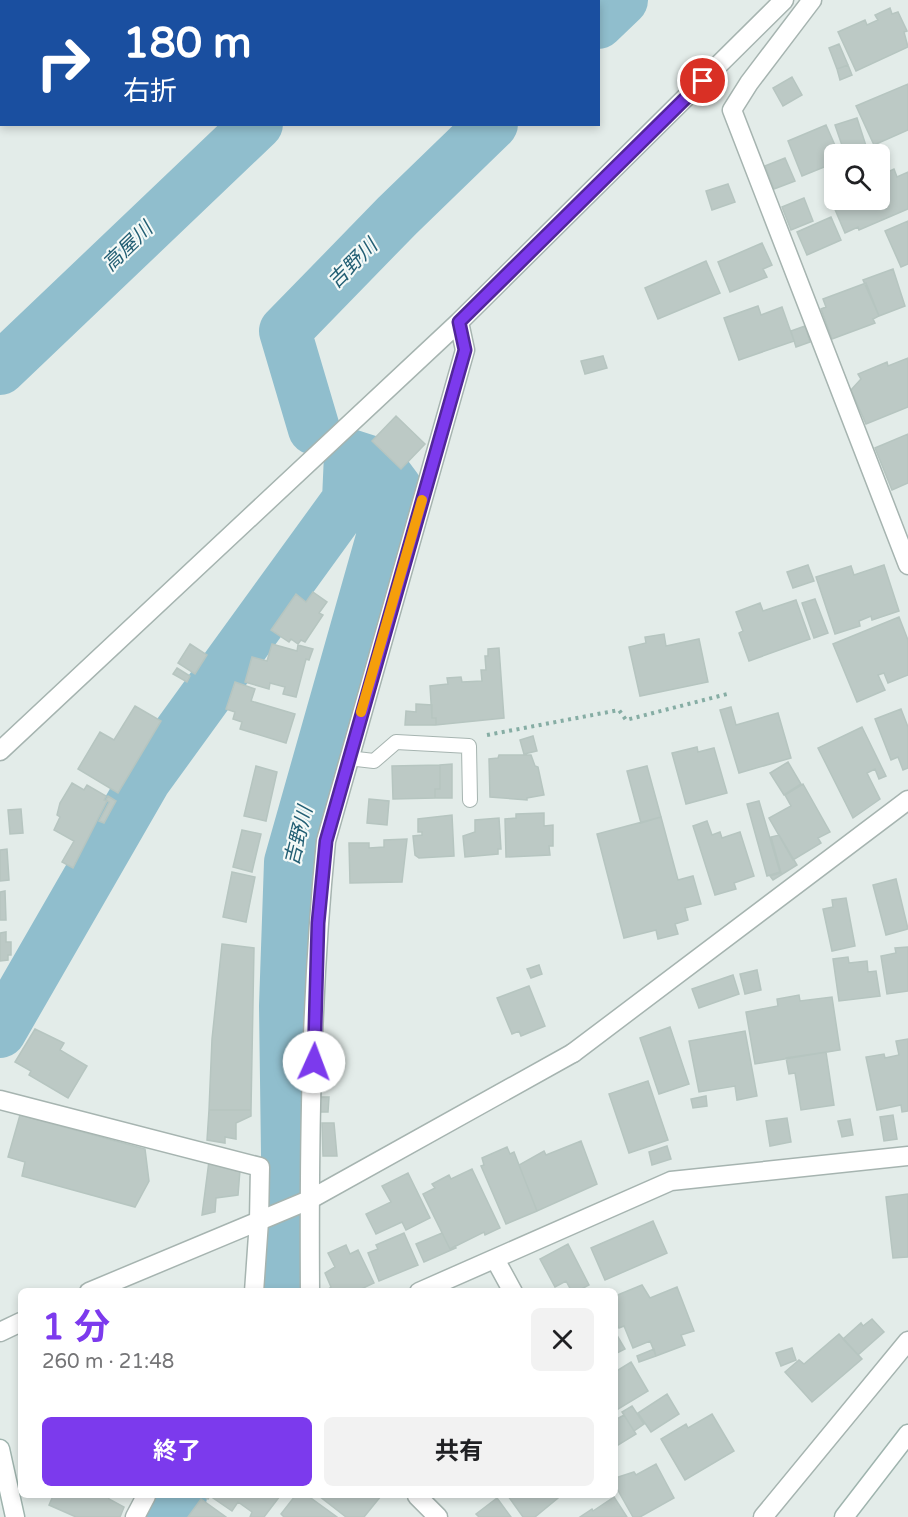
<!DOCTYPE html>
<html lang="ja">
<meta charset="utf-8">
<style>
body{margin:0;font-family:"Varela Round","Noto Sans JP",sans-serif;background:#f2f2f2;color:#202124;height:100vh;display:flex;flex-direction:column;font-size:22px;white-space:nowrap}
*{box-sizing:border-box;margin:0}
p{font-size:20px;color:#757577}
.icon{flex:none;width:33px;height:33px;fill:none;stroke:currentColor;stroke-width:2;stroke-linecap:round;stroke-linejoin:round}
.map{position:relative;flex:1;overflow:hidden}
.side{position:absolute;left:18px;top:1288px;width:600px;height:210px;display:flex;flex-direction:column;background:#fff;border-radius:9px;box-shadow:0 3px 9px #0003}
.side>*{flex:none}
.guide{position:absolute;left:0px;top:0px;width:600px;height:126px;box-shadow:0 3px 9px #0003;background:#1a4fa0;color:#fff;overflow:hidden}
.tools{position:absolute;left:824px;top:144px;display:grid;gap:12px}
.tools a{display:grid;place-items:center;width:66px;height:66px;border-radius:9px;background:#fff;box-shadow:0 3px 9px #0003;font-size:30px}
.pin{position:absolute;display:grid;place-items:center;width:51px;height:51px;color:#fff;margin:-26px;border:3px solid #fff;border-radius:50%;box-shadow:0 2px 6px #0007}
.me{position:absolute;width:66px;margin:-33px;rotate:2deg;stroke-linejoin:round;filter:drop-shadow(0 0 4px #0008)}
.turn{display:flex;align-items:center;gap:21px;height:126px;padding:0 24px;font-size:27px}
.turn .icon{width:78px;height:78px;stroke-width:2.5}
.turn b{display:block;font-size:42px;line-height:51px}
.round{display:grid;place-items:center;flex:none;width:63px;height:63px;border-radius:9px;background:#f2f2f2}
.head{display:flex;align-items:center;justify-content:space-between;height:102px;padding:0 24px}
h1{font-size:36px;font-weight:700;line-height:45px;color:#7c3aed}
.button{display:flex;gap:12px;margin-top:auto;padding:12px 24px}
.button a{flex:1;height:69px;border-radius:9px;background:#7c3aed;color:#fff;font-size:24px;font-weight:700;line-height:69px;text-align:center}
.button a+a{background:#f2f2f2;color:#202124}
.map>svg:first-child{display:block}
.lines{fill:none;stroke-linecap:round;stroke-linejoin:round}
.river{stroke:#90becd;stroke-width:52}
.building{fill:#bcc9c5;stroke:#b6c5c0;stroke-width:1.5}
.service-casing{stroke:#a6b4b0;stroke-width:16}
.minor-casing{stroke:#a6b4b0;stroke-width:21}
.tertiary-casing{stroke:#a6b4b0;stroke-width:21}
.secondary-casing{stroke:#9fb4ae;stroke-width:21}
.path{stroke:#86ada4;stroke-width:4;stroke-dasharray:3 4.5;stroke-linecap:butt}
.service{stroke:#fff;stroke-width:14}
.minor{stroke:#fff;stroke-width:18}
.tertiary{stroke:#fff;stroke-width:18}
.secondary{stroke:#fff;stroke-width:18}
.route-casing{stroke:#51269a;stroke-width:15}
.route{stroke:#7c3aed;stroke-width:10}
.slow{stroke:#f59e0b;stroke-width:10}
.labels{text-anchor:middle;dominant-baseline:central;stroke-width:4.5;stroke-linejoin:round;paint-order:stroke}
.water-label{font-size:20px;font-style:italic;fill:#235f74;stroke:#f4f9f7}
</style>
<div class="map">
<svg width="908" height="1517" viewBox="0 0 908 1517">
<rect width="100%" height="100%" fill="#e3ece9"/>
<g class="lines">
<path class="river" d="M383 2 384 0
M598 23 622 0
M0 369 257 124
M314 429 285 331 397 216 492 124
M0 1032 145 780 348 500 350 455 378 464 396 488 290 862 285 1006 288 1227 283 1292
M168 1517 181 1496"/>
</g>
<path class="building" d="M890 8 892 14 898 12 907 31 904 32 908 47 856 71 838 32 865 20 867 25 878 20 875 15Z
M839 44 848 65 837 69 829 48Z
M848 65 852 75 840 80 837 69Z
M792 77 802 95 783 106 773 88Z
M908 84V130L874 145 856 106Z
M857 118 867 149 845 154 835 125Z
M826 125 838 152 833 154 834 163 802 176 788 141Z
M785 158 795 181 774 189 765 166Z
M894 169 897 177 908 172V209L859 230 858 227 845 233 831 200H879V176Z
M728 184 735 202 712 210 706 191Z
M804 198 813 221 791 230 782 207Z
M831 217 841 240 807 255 797 232Z
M908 221V264L901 267 885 231Z
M762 243 772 265 763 269 767 277 730 292 718 262Z
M706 261 720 293 658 319 645 288Z
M893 269 905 306 879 316 863 280Z
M866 283 879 316 873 319 875 323 832 339 821 309 826 307 823 299Z
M758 306 761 315 782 307 794 341 739 360 724 318Z
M805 326 810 342 796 347 791 331Z
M603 356 607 368 585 374 581 361Z
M908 358V407L866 424 851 390 861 379 858 374 887 362 888 366Z
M396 416 425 444 401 469 372 441Z
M908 434V483L892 490 875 448Z
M808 565 814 581 793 588 787 572Z
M884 565 899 611 872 620 871 616 859 621 860 626 835 634 816 577 851 566 854 575Z
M313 592 327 602 319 613 323 615 305 642 301 640 298 644 291 639 289 642 271 630 296 594 306 602Z
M815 599 828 633 814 638 802 603Z
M796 600 810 639 749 661 739 633 743 631 736 612 760 603 763 611Z
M899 617 908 640V675L888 683 884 673 878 675 885 690 857 702 833 644Z
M664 634 666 646 699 639 708 682 640 696 629 647 646 643 645 637Z
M190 644 207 655 195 674 178 663Z
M272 644 297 651 298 645 313 649 309 660 306 659 296 697 283 694 285 687 270 683 269 689 245 682 252 657 267 661Z
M499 648 504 718 436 725V718H432L430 686 448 684 447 678 461 677 462 682 482 681 481 670H486L485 656H488V649Z
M177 668 190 676 187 682 173 674Z
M235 682 255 689 251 701 295 714 286 743 240 729 242 722 233 719 235 712 226 709Z
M416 704 432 705V718H436V725H405L406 711 416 712Z
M135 706 161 721 118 793 78 769 100 732 114 740Z
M731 707 736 725 778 713 791 758 739 773 720 710Z
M901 709 908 727V768L903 770 898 757 891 760 875 719Z
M862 727 886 776 879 779 875 769 867 773 880 799 853 818 818 748Z
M533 736 537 751 524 754 520 740Z
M697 747 698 752 714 748 727 793 686 804 672 753Z
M499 755H531L535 766 538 767 544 795 527 798V800L490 797 489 759 498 758Z
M788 762 801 784 784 795 770 773Z
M452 764V798H435V789H440V765Z
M440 765V789H435V798L393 799 392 766Z
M256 766 277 772 266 821 244 816Z
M647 766 661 817 641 823 627 771Z
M72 783 84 790 87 785 106 796 104 800 107 801 73 868 62 862 74 841 54 830 60 817 57 815 60 803Z
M803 784 830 832 818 838 821 843 793 860 769 818 791 806 785 795Z
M108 796 116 801 104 823 99 821 109 802 106 800Z
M369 799 389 801 387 825 367 823Z
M759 801 780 872 767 876 747 804Z
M21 809 23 833 10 834 8 810Z
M544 813V826L553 825V846H549L550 855 506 857 505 819 516 818V814Z
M452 815 454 856 419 858 415 855 413 836 422 835V832H418V819Z
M661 817 678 880 693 876 701 904 685 908 688 920 675 924 678 934 658 939 656 930 624 938 597 834Z
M499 818 501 849H498V854L465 857 463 836 475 832V820Z
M707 821 712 835 720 832 722 838 740 832 754 876 734 883 736 889 715 895 693 826Z
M242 830 261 834 252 872 233 867Z
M779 835 797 865 773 880 770 876 781 873 771 837Z
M407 839 402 882 350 883 349 843H369V848L384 847V840Z
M7 849 9 880 0 881V850Z
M232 872 255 877 246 922 223 917Z
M896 879 908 929 886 935 873 885Z
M5 891 6 920H0V892Z
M846 898 855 946 832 951 823 909 833 907 832 900Z
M6 932V942H11V955H8V960L0 961V933Z
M222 944 254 948 251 1110H209L212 1039Z
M908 947V991L887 994 881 956 896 953 895 948Z
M848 957 849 963 867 961 868 972 876 971 880 996 839 1001 833 959Z
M539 965 542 974 531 978 527 969Z
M757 970 761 990 745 994 740 974Z
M733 975 739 994 699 1008 692 989Z
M529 986 545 1026 521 1036 519 1031 512 1034 497 998Z
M799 995 800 1001 832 997 840 1050 755 1064 746 1012 778 1006 777 999Z
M670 1027 689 1084 659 1094 640 1038Z
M35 1029 64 1043 60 1050 87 1066 68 1098 29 1075 31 1071 15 1062Z
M745 1031 757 1096 737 1100 735 1086 699 1092 689 1041Z
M908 1039V1111L902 1112 901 1105 877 1110 866 1057 884 1054 885 1058 899 1055 896 1041Z
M826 1052 834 1105 801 1110 795 1073 789 1074 786 1058Z
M648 1081 668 1140 629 1153 609 1094Z
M706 1096 707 1106 693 1108 691 1099Z
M320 1097H329L328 1112H319Z
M209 1110H251V1116L236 1123V1139L225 1137V1143L207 1140Z
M20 1115 145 1149 149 1181 135 1207 22 1176 25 1162 8 1157Z
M893 1115 897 1139 884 1141 880 1117Z
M787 1118 791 1142 770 1146 766 1121Z
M850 1119 853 1135 842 1137 838 1121Z
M322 1123H334L337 1156H323Z
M581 1141 597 1184 537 1211 519 1165 544 1151 546 1155Z
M667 1146 671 1159 652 1165 649 1152Z
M507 1147 510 1154 514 1152 537 1211 506 1224 481 1166 484 1165 482 1158Z
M209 1161 240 1170 238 1195 216 1198 215 1212 202 1215Z
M472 1169 500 1228 485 1235 484 1232 450 1249 423 1194 435 1188 432 1184 449 1175 451 1179Z
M408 1173 430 1218 406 1230 402 1222 376 1234 366 1214 391 1202 382 1186Z
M908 1194V1257L893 1258 886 1197Z
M653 1221 667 1253 605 1280 591 1248Z
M404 1233 418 1265 379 1281 368 1253 378 1249 376 1245Z
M442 1233 450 1249 455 1246 456 1248 424 1262 416 1244Z
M568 1244 589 1285 576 1292H572L566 1281 555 1287 540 1259Z
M346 1245 350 1254 358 1250 374 1283 355 1292H325L331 1287 325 1273 335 1267 328 1253Z
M642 1285 650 1298 677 1287 694 1331 681 1335 685 1345 656 1356 650 1341 633 1348 624 1326 619 1328 615 1320V1296Z
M872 1319 884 1332 858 1355 843 1339 861 1323 863 1326Z
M615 1332 625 1349 615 1354Z
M839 1334 862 1359 812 1402 785 1372 799 1360 804 1364Z
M792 1348 796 1360 781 1366 776 1353Z
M654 1349 656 1356 639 1362 637 1356Z
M631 1362 648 1391 615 1411V1372Z
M667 1394 679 1414 651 1432 638 1413Z
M632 1406 644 1424 634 1431 622 1412Z
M712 1414 734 1451 685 1480 661 1439 686 1424 688 1428Z
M624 1415 636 1434 615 1447V1420Z
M656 1464 674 1498 640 1517H633L615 1485V1478L634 1472 636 1475Z
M53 1496H108L109 1499 124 1507 120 1517H76L49 1505Z
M203 1496H280L264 1517H250L252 1512 238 1502 232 1511 210 1496 208 1499Z
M295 1496H308L337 1517H284L281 1514Z
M319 1496H381L364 1517H346Z
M508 1496H557L558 1498 535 1517H523Z
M614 1497 627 1517H580L592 1509 593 1511Z
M497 1498 511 1517H479L476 1514Z
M201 1499 226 1517H188Z"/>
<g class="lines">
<g class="service-casing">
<path id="service" d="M348 758 374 761 396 742 469 746 470 800"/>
</g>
<g class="minor-casing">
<path id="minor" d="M812 0 749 83 732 110 908 565
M0 751 459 322 784 0
M573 1053 908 800
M0 1100 260 1167 259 1221 254 1292
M495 1259 513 1292
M310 1292C309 1141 311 990 326 841L465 350 459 322
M419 1292 671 1181 908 1156
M417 1496 438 1517
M135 1517 146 1496
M763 1517 908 1341"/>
</g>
<g class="tertiary-casing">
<path id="tertiary" d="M89 1292 309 1200 573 1053
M0 1332 21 1322"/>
</g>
<g class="secondary-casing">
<path id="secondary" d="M0 1449 15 1517
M844 1517 908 1434"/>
</g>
<path class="path" d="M487 735 619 710 626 720 731 693"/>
<use href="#service" class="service"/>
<use href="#minor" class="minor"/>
<use href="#tertiary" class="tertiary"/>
<use href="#secondary" class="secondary"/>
</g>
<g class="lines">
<g class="route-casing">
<path id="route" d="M314 1062 318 923 326 841 465 350 459 322 703 81"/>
</g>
<use href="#route" class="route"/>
<path class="slow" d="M361 712 422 500"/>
</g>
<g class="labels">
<g class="water-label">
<text transform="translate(128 247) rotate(-44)">高屋川</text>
<text transform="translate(353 264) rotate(-45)">吉野川</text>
<text transform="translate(299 836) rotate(-76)">吉野川</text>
</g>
</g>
</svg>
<div class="tools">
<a><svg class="icon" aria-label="search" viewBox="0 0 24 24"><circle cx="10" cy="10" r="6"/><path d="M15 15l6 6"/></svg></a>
</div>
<div class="pin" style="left:703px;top:81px;background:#d93025"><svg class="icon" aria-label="arrive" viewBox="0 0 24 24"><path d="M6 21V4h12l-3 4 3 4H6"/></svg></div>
<svg class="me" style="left:314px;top:1062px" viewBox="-20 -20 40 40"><circle r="19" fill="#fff"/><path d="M0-13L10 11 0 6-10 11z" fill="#7c3aed"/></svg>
<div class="guide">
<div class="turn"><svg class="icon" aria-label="right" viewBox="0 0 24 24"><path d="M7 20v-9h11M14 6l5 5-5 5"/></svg><div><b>180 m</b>右折</div></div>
</div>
<section class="side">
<div class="head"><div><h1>1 分</h1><p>260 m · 21:48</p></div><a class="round"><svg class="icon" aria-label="close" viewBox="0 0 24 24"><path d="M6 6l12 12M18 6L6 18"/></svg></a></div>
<div class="button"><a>終了</a><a>共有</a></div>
</section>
</div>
